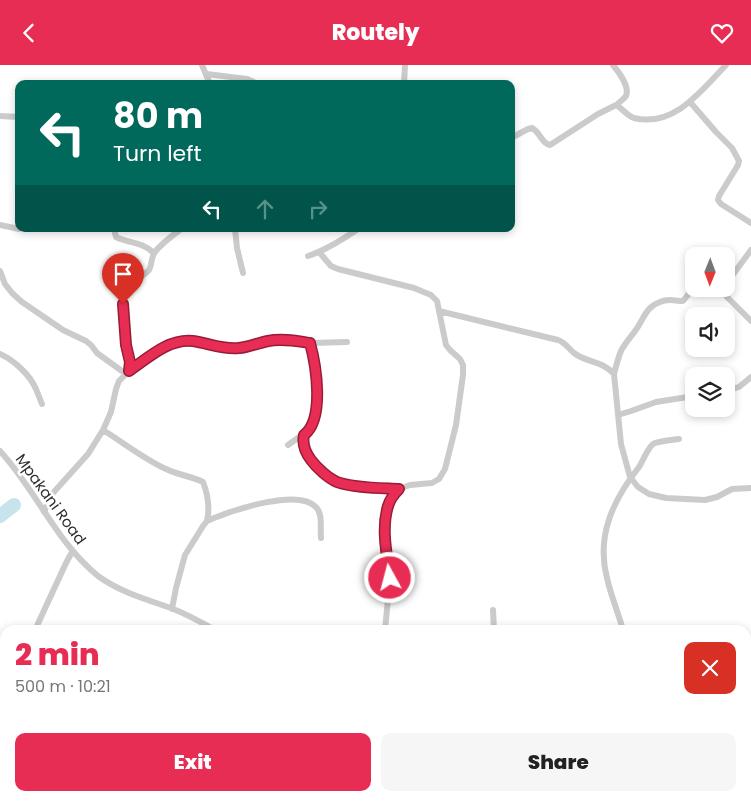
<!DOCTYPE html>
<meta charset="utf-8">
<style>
body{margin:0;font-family:Poppins,sans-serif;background:#f6f6f6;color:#222;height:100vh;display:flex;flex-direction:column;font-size:19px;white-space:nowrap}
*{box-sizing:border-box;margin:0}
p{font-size:16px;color:#767676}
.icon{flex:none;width:28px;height:28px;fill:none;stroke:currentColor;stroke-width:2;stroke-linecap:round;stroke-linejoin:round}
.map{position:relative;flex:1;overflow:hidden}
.details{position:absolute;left:0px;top:560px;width:751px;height:176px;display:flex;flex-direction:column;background:#fff;border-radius:15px 15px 0 0;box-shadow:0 2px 8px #0003}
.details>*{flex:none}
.banner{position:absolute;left:15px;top:15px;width:500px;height:152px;border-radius:10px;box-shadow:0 2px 8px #0003;background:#00695c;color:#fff;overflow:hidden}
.needle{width:32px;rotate:181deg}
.tools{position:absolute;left:685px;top:182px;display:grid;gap:10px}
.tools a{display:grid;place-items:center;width:50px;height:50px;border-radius:10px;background:#fff;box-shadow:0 2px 8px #0003;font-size:25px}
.pin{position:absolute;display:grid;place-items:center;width:42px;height:42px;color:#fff;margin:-51px -21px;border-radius:50% 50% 50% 0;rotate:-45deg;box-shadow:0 0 5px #0007}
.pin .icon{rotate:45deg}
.me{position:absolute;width:55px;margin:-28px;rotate:353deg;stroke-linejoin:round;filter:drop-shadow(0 0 4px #0008)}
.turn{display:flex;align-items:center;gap:18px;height:105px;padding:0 15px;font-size:22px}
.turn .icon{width:65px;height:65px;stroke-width:2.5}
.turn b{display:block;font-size:35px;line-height:42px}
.lanes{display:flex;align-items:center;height:48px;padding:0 15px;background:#0003;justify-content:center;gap:25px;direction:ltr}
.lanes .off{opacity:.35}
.round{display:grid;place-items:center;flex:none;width:52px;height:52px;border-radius:10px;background:#f6f6f6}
.head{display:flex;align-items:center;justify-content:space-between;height:85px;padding:0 15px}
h1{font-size:30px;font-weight:800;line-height:38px;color:#e82d54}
.primary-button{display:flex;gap:10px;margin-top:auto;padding:10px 15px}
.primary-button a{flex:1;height:58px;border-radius:10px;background:#e82d54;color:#fff;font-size:20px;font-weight:800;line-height:58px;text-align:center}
.primary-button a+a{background:#f6f6f6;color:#222}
header{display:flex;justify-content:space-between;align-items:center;height:65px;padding:0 15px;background:#e82d54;color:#fff;font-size:22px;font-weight:800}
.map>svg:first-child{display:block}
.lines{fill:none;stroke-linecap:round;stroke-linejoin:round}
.river{stroke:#c7e3ec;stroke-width:14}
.minor{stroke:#cbcbcb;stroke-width:6}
.route-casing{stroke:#971d37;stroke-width:12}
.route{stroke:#e82d54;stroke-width:9}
.labels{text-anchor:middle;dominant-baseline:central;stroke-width:5;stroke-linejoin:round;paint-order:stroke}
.street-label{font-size:15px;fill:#2e2e2e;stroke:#fff}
</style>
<header><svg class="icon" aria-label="back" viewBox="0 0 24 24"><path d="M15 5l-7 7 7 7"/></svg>Routely<svg class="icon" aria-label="heart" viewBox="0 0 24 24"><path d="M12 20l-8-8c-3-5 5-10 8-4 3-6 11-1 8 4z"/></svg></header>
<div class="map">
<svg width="751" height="736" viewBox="0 0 751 736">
<rect width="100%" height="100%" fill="#fff"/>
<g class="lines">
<path class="river" d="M0 451 14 440"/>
<path class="minor" d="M202 0 210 19
M613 0C618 6 630 22 626 31 624 34 619 37 617 40
M207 9 247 14 258 19
M295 19 303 18 307 19
M404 19 405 0
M690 37 716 67 732 83 739 96 738 100 719 131 718 135 721 139 751 158
M0 51 19 52
M511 73 528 64 532 63C540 67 542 79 550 80L598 49 616 40C622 43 626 50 634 53 674 63 702 25 726 0
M0 160 19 164
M114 164 116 172C130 179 141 176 154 188
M235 164 237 183 243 208
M319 187 331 201 338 204 414 223 431 230 437 236 446 280 450 285 460 294 463 300V310L456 360 445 404 439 414 432 418 410 420 399 424 393 430 388 440 386 460V475L390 513 385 565
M308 191C326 185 342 175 358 164
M0 206 5 219 12 228 22 237 63 265 86 276 91 280 97 288 126 309
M726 219 751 185
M694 222 683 236C675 236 668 233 660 237 648 241 645 250 639 260 634 269 626 276 621 286 618 293 616 301 614 309L621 379 630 412 638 422 649 429 666 433 705 435 717 432 732 424 751 423
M723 224V228L751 256
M439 246 558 275C566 278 568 283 574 288 587 298 601 295 614 309
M0 289C14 295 30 310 36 324 38 329 40 334 42 339
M129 306C130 284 116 242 127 222 132 213 143 213 149 205 152 200 151 192 155 187 161 179 173 170 181 164
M726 326 739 322 751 312
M618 350 631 346 656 337 694 331
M103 365C124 378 144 394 166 404 178 410 191 411 203 417 208 430 210 443 207 456
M304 370C302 379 305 387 311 395 317 403 328 413 337 417 353 423 381 423 399 424
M288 380 309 365 315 351 317 311 315 296 311 278
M0 386C36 425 56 477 98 511 120 527 145 534 171 543 186 549 201 557 215 565
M44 447 53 428 88 389 103 365 111 347 116 324 119 316 126 309 162 284 176 277 185 276H193L223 283 237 284 268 276 279 275 311 278 347 277
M172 544 176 523 185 490 203 461 207 456 214 453C234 445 298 423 316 442 323 449 320 463 321 473
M493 545 494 565
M35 565 66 498 72 487
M623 565C618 547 611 531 607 513 596 471 613 435 639 402 643 396 647 384 653 379 658 376 673 375 679 374
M746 639 751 645
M0 693 5 681
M125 731 127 733 135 736
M306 731 308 736
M434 731 441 736"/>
</g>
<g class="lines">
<g class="route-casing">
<path id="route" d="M123 239 126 280 130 297 129 306C148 293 169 273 193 276 208 278 223 285 239 283 249 282 258 278 268 276 282 273 297 276 310 278 316 300 325 354 304 370 302 379 305 387 311 395 317 403 328 413 337 417 353 423 381 423 399 424 394 429 390 434 388 441 381 464 387 490 390 513"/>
</g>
<use href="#route" class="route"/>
</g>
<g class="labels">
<g class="street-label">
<text transform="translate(51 434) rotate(54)">Mpakani Road</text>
</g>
</g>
</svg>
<div class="tools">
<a><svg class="needle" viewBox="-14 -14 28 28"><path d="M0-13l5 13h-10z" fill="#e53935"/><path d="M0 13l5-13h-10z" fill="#767676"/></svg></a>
<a><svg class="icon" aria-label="sound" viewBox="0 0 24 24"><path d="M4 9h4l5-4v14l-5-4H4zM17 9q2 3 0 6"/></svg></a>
<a><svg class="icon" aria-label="layers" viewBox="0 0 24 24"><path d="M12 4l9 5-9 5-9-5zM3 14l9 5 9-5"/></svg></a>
</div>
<div class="pin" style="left:123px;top:239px;background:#d93025"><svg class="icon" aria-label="arrive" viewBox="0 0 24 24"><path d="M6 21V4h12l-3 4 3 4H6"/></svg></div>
<svg class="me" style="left:390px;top:513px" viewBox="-20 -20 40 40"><circle r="17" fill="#e82d54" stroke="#fff" stroke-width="3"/><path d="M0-11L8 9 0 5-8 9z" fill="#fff"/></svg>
<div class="banner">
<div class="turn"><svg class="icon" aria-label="left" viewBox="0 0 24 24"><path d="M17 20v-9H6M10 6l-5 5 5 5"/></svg><div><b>80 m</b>Turn left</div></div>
<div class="lanes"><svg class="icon" aria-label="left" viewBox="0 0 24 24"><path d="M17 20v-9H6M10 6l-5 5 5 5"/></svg><svg class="icon off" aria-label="ahead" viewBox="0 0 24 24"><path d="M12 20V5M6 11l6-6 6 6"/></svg><svg class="icon off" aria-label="right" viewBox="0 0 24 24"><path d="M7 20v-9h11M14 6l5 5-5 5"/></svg></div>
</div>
<section class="details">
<div class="head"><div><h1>2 min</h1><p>500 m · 10:21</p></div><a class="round" style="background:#d93025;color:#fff"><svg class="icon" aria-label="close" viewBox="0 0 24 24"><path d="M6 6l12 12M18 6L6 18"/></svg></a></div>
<div class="primary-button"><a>Exit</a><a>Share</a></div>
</section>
</div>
